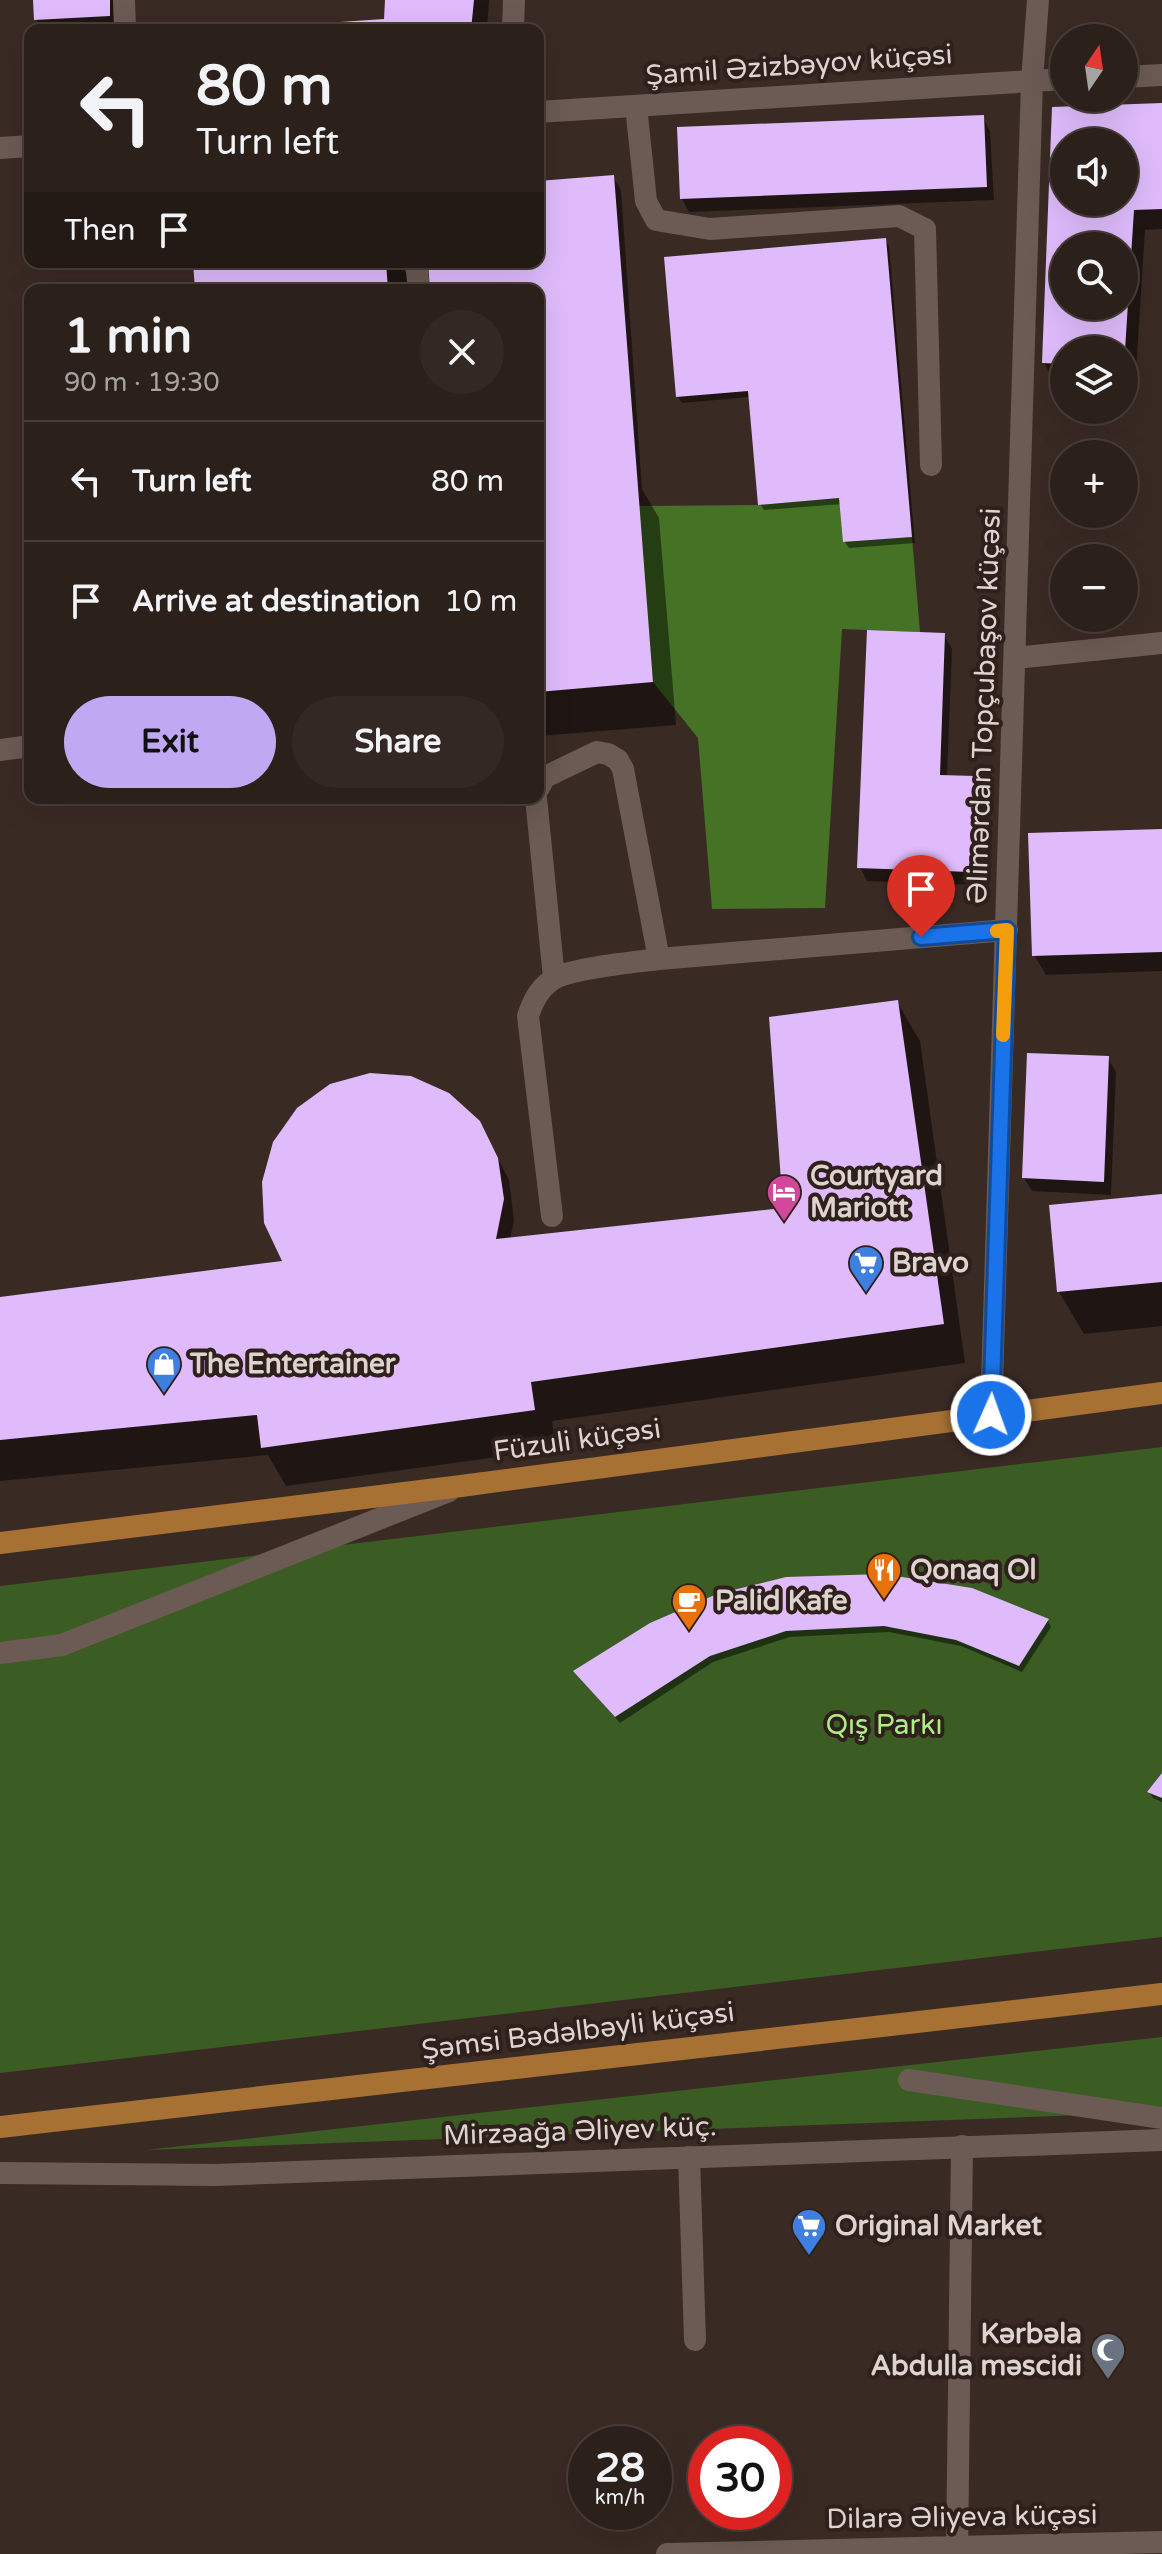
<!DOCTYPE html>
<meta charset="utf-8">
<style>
body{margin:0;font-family:"Varela Round",sans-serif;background:#342824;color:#f1f3f6;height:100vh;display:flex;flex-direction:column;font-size:30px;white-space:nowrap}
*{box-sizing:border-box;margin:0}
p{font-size:26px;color:#a6a3a3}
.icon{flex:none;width:44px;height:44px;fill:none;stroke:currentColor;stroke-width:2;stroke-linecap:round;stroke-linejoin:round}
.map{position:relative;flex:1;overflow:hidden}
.side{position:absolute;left:24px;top:284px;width:520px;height:520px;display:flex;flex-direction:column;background:#2c201b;border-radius:16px;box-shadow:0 8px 32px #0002,0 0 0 2px #483e3a}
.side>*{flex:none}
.hud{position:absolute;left:24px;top:24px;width:520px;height:244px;border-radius:16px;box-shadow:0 8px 32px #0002,0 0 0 2px #483e3a;background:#2c201b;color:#f1f3f6;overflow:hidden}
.needle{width:52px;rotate:13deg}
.tools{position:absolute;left:1050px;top:24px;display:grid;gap:16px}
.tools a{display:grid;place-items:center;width:88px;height:88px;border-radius:50%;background:#2c201b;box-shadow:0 8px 32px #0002,0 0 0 2px #483e3a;font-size:40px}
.speed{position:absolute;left:568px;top:2426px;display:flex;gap:16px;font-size:40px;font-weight:700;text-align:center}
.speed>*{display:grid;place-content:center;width:104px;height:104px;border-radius:50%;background:#2c201b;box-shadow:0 8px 32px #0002,0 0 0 2px #483e3a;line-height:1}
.speed small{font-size:20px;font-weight:400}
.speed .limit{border:12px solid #d22;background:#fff;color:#111}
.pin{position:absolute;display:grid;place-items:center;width:68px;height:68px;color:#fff;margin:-82px -34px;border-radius:50% 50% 50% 0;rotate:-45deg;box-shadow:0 0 8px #0007}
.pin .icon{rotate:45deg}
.me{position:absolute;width:88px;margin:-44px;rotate:2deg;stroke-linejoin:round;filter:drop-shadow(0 0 6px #0008)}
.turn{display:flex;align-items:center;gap:28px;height:168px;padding:0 40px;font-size:36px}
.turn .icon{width:104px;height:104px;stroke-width:2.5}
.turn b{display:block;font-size:56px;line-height:68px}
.then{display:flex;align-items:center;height:76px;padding:0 40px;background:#0003;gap:16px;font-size:30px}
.round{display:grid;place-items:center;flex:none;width:84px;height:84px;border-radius:42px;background:#342824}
.overview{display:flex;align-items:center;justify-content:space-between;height:136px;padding:0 40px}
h1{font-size:48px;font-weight:700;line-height:60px}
.action{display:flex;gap:16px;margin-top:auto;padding:16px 40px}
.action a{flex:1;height:92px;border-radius:48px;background:#c1a8f3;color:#111;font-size:32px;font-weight:700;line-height:92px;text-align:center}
.action a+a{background:#342824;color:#f1f3f6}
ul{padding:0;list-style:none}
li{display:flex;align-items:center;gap:24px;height:120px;padding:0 40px;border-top:2px solid #483e3a}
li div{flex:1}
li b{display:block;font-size:30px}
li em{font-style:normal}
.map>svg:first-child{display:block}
.green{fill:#3b5d24}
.forest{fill:#457224}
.shadow{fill:#0007;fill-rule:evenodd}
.building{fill:#dfbbfb;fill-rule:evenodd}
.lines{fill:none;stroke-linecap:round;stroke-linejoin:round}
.service{stroke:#6c5a54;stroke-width:22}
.minor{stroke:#6c5a54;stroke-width:22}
.tertiary{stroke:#6c5a54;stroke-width:22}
.primary{stroke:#a67133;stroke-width:22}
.route-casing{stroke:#114b97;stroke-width:20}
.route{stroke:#1a73e8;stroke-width:14}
.slow{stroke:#f59e0b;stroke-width:14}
.labels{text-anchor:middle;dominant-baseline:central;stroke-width:8;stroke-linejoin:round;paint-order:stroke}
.street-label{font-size:28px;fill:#ddd3cf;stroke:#2f201b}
.poi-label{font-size:28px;font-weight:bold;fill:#ddd3cf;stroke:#2f201b;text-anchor:start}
.park-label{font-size:28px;fill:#aded86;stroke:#2f201b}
</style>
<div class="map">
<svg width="1162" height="2554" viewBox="0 0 1162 2554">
<rect width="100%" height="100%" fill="#3a2a24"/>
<path class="green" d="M1162 1447V1937L0 2073V1586Z
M1162 2037V2112L146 2150Z"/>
<path class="forest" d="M839 498 844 542 912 537 920 632 842 629 825 908 712 909 698 738 653 682 638 506 758 505Z"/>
<path class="shadow" d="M35 0H129L131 30H42L36 19Z
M387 0H489L487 30H283L385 21Z
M1162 105V229L1145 230 1135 387 1124 386V350H1064V383L1055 382 1044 363 1054 109ZM1064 142H1124V202H1064ZM1064 246H1124V306H1064Z
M983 117 990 131 994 200 689 212 682 199Z
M613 177 621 190 642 489 659 518 676 725 538 736V290H432L430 262H538V183Z
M885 240 889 246 915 543 849 548 845 542 842 504 764 510 760 504 750 397 682 403 678 397Z
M195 262H400L407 275 408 290H197Z
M944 635 952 649 947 777 974 778 982 792 978 885 867 881 860 867Z
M1162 831V971L1046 975 1034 955Z
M897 1002 920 1041 965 1363 552 1421 556 1449 286 1486 268 1455 0 1481V1299L285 1263 490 1143 509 1180 514 1220 510 1239 785 1210Z
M1108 1058 1116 1072 1111 1195 1032 1191 1024 1178Z
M1162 1196V1326L1084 1334 1059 1292 1051 1207Z
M786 1579 972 1590 1048 1621 1051 1627 1022 1672 961 1646 889 1632 790 1637 713 1662 620 1723 579 1677Z
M1162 1776V1802L1153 1798 1149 1792Z"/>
<path class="building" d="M33 0H110V16L34 20Z
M385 0H474L471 30H281V26L384 19Z
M1162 103V209L1134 210 1125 350H1064V364L1042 363 1052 107ZM1064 142H1124V202H1064ZM1064 246H1124V306H1064Z
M984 115 987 187 680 199 677 127Z
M614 175 653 682 538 692V290H430L428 262H538V181Z
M886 238 912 537 843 542 839 498 758 505 748 391 676 397 664 257Z
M193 262H386L388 290H195Z
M867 630 945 633 940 775 975 776 971 872 857 868Z
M1162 829V952L1032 956 1028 833Z
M898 1000 944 1324 531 1382 535 1410 261 1448 257 1415 0 1440V1297L282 1261 264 1223 262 1182 273 1142 297 1108 330 1084 370 1073 411 1076 449 1093 480 1121 498 1158 504 1199 496 1239 783 1208 769 1017Z
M1027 1053 1109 1056 1104 1182 1022 1178Z
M1162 1194V1282L1057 1292 1049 1205Z
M883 1574 972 1588 1049 1619 1019 1666 956 1640 884 1626 786 1631 710 1656 615 1717 573 1671 650 1623 717 1594 786 1577Z
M1162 1773V1798L1147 1792Z"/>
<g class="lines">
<path class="service" d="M124 0 125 28
M636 106 646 201 656 220 710 229 899 216 925 229 931 465
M416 262 419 290
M0 750 30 746
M538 789 545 777 597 752 608 754 618 760 623 769 659 959
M536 798 554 978
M552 1216 528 1016C533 1001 539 989 552 980 569 968 636 962 659 959L1007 930
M0 1653 62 1645 449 1491
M909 2080 1162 2118
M689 2157 695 2340"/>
<path class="minor" d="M513 30 514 0
M1124 77 1162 75
M538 112 1064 79
M0 148 30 146
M1015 658 1162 643
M991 1415 1032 81 1038 0
M667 2554 1162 2542
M957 2554 962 2146"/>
<path class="tertiary" d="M0 2173 216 2175 1162 2140"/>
<path class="primary" d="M0 1543 461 1486 1162 1393
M0 2127 1162 1994"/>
</g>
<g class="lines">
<g class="route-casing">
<path id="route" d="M921 937 1007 930 991 1415"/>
</g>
<use href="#route" class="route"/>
<path class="slow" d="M997 931 1007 930 1003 1035"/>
</g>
<defs>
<g id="hotel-pin" transform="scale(1.8)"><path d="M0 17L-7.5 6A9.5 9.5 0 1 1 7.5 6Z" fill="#d1479c" stroke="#2f201b"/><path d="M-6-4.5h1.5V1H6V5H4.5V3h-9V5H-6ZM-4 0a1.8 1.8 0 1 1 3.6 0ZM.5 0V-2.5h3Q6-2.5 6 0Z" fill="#fff"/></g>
<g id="supermarket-pin" transform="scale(1.8)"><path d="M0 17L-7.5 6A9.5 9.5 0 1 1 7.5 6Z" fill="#3f7fe0" stroke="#2f201b"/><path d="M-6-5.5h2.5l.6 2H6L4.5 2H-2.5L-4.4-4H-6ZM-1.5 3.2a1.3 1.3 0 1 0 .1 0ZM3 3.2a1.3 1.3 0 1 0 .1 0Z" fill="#fff"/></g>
<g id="shop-pin" transform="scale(1.8)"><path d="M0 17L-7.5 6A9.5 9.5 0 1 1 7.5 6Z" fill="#3f7fe0" stroke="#2f201b"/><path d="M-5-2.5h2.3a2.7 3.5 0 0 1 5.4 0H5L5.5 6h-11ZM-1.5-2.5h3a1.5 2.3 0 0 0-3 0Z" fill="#fff"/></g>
<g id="restaurant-pin" transform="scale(1.8)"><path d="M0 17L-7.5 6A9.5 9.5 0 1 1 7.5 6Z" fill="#e8710a" stroke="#2f201b"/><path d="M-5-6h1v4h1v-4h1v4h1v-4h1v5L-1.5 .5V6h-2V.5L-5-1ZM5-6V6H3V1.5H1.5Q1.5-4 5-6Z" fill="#fff"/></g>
<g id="cafe-pin" transform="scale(1.8)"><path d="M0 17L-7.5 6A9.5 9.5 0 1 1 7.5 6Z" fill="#e8710a" stroke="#2f201b"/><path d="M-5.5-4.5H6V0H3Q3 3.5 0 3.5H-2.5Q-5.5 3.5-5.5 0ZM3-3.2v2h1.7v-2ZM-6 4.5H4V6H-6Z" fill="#fff"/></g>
<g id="mosque-pin" transform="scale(1.8)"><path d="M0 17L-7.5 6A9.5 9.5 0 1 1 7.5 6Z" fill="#6b7280" stroke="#2f201b"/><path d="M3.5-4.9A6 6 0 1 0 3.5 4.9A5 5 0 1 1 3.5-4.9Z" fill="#fff"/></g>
</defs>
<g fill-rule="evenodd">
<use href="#hotel-pin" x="784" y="1192"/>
<use href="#supermarket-pin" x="866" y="1263"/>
<use href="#shop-pin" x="164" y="1364"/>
<use href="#restaurant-pin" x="884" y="1570"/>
<use href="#cafe-pin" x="689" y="1601"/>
<use href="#supermarket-pin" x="809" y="2226"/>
<use href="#mosque-pin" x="1108" y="2350"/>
</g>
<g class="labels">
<g class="street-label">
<text transform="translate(799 65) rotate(-4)">Şamil Əzizbəyov küçəsi</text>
<text transform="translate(984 706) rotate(-88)">Əlimərdan Topçubaşov küçəsi</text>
<text transform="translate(577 1440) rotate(-8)">Füzuli küçəsi</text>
<text transform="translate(578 2031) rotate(-7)">Şəmsi Bədəlbəyli küçəsi</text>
<text transform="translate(580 2131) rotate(-2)">Mirzəağa Əliyev küç.</text>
<text transform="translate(962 2517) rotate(-1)">Dilarə Əliyeva küçəsi</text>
</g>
<g class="poi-label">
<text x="810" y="1176">Courtyard<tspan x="810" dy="32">Mariott</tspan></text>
<text x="892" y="1263">Bravo</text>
<text x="190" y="1364">The Entertainer</text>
<text x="910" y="1570">Qonaq Ol</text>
<text x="715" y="1601">Palid Kafe</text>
<text x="835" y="2226">Original Market</text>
<text x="1082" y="2334" text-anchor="end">Kərbəla<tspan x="1082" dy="32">Abdulla məscidi</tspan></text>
</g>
<g class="park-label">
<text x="884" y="1725">Qış Parkı</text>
</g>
</g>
</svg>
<div class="tools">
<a><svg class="needle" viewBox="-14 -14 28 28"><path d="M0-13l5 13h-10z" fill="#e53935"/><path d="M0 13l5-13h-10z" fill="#a6a3a3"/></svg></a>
<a><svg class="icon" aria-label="sound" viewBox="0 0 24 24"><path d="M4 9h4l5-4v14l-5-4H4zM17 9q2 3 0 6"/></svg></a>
<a><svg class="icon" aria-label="search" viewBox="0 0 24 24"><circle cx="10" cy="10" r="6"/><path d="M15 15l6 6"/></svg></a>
<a><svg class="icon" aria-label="layers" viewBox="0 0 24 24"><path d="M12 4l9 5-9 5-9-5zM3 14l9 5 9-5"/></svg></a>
<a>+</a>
<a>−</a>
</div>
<div class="speed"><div>28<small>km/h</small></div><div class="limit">30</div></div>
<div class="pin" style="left:921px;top:937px;background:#d93025"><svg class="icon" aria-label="arrive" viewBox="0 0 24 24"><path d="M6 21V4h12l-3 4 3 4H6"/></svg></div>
<svg class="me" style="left:991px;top:1415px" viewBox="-20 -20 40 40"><circle r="17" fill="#1a73e8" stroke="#fff" stroke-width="3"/><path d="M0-11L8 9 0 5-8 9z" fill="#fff"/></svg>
<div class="hud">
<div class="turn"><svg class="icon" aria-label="left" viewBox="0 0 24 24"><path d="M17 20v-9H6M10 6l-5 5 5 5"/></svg><div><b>80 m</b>Turn left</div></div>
<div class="then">Then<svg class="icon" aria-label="arrive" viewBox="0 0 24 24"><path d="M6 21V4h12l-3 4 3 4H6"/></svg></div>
</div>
<section class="side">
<div class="overview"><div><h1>1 min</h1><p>90 m · 19:30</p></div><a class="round"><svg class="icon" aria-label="close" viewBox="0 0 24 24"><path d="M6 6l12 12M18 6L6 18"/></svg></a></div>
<ul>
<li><svg class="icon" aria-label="left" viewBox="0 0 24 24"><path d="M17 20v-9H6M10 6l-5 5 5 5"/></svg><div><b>Turn left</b></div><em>80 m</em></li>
<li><svg class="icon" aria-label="arrive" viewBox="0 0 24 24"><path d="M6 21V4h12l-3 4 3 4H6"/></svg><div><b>Arrive at destination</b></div><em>10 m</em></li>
</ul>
<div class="action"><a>Exit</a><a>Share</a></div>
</section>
</div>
